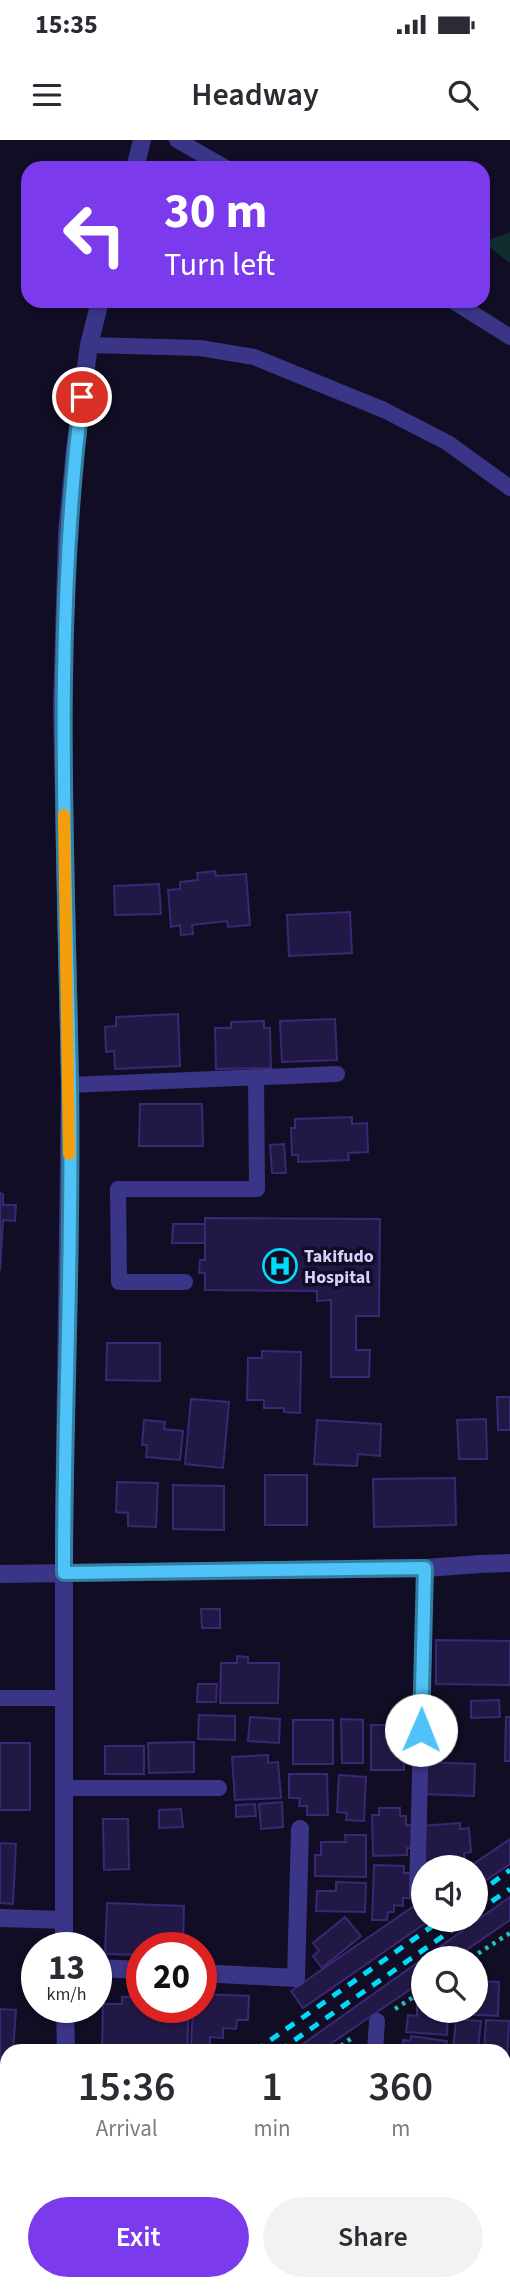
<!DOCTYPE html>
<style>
body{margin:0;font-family:"Source Sans 3",sans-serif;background:#f2f2f3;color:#2b2b33;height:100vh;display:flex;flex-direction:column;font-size:26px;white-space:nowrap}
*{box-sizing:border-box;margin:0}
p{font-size:23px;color:#7c7c81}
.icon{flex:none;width:38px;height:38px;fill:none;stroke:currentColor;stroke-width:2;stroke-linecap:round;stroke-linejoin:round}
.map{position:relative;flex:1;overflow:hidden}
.side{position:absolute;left:0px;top:1904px;width:511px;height:247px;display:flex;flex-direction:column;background:#fff;border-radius:21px 21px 0 0;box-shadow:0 2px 5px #0004}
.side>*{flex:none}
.hud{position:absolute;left:21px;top:21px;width:469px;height:147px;border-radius:21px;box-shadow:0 2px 5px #0004;background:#7c3aed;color:#fff;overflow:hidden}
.tools{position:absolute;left:411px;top:1715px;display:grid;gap:14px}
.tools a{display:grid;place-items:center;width:77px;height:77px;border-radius:50%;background:#fff;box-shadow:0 2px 5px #0004;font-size:35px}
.speed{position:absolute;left:21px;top:1792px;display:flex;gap:14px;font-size:35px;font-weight:700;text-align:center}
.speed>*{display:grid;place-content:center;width:91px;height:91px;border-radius:50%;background:#fff;box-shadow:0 2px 5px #0004;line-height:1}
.speed small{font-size:18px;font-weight:400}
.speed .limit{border:10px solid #d22;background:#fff;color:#111}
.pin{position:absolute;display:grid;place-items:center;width:60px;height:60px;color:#fff;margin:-30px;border:4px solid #fff;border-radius:50%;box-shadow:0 2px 7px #0007}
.me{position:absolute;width:77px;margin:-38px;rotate:1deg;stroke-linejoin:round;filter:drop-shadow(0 0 5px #0008)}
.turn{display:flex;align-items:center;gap:24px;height:147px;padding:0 28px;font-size:32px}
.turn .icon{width:91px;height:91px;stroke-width:2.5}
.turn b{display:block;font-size:49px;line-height:60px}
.eta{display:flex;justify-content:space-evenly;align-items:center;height:119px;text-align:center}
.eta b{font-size:42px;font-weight:600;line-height:49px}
.cta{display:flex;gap:14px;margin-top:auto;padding:14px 28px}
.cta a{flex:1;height:80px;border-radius:42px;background:#7c3aed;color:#fff;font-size:28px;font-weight:600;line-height:80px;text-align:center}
.cta a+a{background:#f2f2f3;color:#2b2b33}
.status{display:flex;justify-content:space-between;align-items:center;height:49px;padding:0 35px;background:#fff;direction:ltr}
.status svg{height:19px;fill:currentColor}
header{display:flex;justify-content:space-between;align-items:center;height:91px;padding:0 28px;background:#fff;font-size:32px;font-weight:600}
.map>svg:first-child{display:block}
.green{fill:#0f2e2e}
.building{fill:#221846;stroke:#392873;stroke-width:2}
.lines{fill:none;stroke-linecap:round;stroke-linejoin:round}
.path{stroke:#27bbb7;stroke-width:4.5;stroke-dasharray:3.5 5;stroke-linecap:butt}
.service{stroke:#3a3586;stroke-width:16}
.minor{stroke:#3a3586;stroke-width:18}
.tertiary{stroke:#3a3586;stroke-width:18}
.rail{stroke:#00dafb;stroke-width:5;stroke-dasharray:10 9;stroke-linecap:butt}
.route-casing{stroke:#337fa1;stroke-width:18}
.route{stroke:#4fc3f7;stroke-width:12}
.slow{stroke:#f59e0b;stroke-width:12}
.labels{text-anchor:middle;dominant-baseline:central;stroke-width:7;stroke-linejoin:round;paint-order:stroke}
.poi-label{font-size:18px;font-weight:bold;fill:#d6d0ff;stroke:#110d24;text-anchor:start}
</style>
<div class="status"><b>15:35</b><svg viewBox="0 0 49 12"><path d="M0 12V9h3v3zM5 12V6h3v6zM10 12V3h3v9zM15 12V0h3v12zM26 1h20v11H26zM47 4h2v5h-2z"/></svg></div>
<header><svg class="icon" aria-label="menu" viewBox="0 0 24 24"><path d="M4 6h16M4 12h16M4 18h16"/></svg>Headway<svg class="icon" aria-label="search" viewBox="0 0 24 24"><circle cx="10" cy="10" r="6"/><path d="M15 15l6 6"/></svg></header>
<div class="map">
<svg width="510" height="2150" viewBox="0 0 510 2150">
<rect width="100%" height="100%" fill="#110d24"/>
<path class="green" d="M510 92V123L483 102Z"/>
<path class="building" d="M215 731 216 736 246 734 250 785 228 787 227 781 192 785 193 794 181 795 180 785 171 787 168 750 180 749V742L198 740 197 733Z
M159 744 161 774 115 775 114 746Z
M350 772 352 813 289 816 287 775Z
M178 874 180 926 115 929 114 911 106 912 105 887 116 886V877Z
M335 879 337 920 282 922 280 881Z
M264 881V888H270L271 928 216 929 215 888H231V882Z
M140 964H202L203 1006H139Z
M352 977V984L367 983 368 1012 348 1013 349 1020 298 1022V1015H292L291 988H295V979Z
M284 1004 286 1033H272L270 1005Z
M0 1053 3 1054V1065H16L15 1081 3 1080 0 1131Z
M205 1078 380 1079 379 1176H356V1210H370L369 1237H331V1160L317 1161V1151L205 1150V1133H199L200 1120H205Z
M173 1084H205V1103H172Z
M107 1203H160V1241L106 1240Z
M262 1211 301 1212 300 1273 284 1272V1268H264V1260H247L248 1218H262Z
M497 1257H510V1290H498Z
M191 1259 229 1262 223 1328 185 1324Z
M486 1279 487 1319H459L457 1280Z
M144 1280 165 1282 164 1289 183 1291 180 1320 146 1317 147 1305H142Z
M317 1280 381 1284 380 1316 358 1314 357 1326 314 1324Z
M265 1335H307V1385H265Z
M455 1338 456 1385 374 1387 373 1339Z
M117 1342 158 1343 156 1387 128 1386V1373L116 1372Z
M173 1345 224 1346V1390L173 1389Z
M201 1469H220V1488H202Z
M436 1500 510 1501V1545L436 1544Z
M237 1516 248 1517V1523H279L278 1563H220L221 1523H237Z
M198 1544H217L216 1562H197Z
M499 1560 500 1577 471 1578V1561Z
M199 1575 235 1576V1600L198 1599Z
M250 1577 280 1579 279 1603 248 1601Z
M506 1577H510V1621H505Z
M341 1579 363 1580V1623H342Z
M293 1580H333V1624H293Z
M371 1585H412L411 1609H404V1630H371Z
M194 1602V1632L149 1633 148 1603Z
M0 1603H30V1670H0Z
M105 1606H144V1634H105Z
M268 1615V1623L278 1622 281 1658 235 1660 232 1617Z
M423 1622 475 1624 474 1656 422 1654Z
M289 1634H327L328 1675H307V1666H299L300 1658H289Z
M339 1635 366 1637 364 1681 346 1680 347 1673 337 1672Z
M282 1662 283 1687 261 1689 259 1664Z
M255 1664 256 1676 236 1677V1665Z
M379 1668H400V1676H406V1685H412L413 1708H407V1715L373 1716 372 1675H379Z
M181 1669 183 1687 159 1688V1670Z
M103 1679H128L129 1729 104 1730Z
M460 1683V1689L469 1688 471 1712 464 1713 465 1721 448 1723V1727H433L432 1723H423L420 1686Z
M345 1695H366V1737L315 1736V1715H321V1702H346Z
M510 1699V1724L476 1747V1727H469Z
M0 1703 16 1704 13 1764 0 1763Z
M374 1725 404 1726V1733H411L410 1758H403V1766L394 1765V1772H388L387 1780H372Z
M336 1742 366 1743 365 1772 316 1771 317 1751H336Z
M510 1757V1780L455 1818H424V1840L320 1911H293Z
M424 1759V1780H430L303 1868 291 1851Z
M107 1763 184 1766 183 1808H142V1815L105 1814Z
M345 1777 361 1796 322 1828 313 1816 319 1811 313 1803Z
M476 1841 499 1842 498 1876 455 1874V1871H476Z
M201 1854 249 1856 248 1880H237L236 1889 223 1888V1898L210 1897V1907L191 1906 193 1867H201Z
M122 1857H137V1865L142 1867H189L187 1911H102L103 1864H122Z
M417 1865 424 1866V1871H448L447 1895 406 1892 408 1875 417 1876Z
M0 1869 16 1870 13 1911H7V1923L0 1922Z
M456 1879 481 1881 478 1911H453Z
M486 1880 509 1881 507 1922 504 1921V1911H484Z
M411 1896 447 1901 446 1911H402L403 1900 410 1901Z
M381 2144H387L441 2150H381Z"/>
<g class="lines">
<path class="path" d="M471 1818 510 1793
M395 1869 424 1850
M334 1911 353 1897"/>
<path class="service" d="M177 0 226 28
M453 161 510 197
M89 205 200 208 254 217 384 270 448 303 510 348
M70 945 337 934
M185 1142H119L118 1049H257L256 937
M0 1558H65
M65 1648H219
M417 1755 425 1428
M375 1911 377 1881
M508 2150 510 2107"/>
<path class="minor" d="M481 1424 510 1423
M0 1778 64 1780
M96 1828 142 1830
M201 1833 296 1838 300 1689
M0 2025 7 2020
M458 2144 507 2150"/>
<path class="tertiary" d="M135 28 142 0
M0 1434 425 1428 481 1424
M64 1808V1384L70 945 62 566 67 393 75 309 89 205 100 161
M65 1867 66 1911
M64 2150V2144"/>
<path class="rail" d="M476 1755 510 1730
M476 1772 510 1749
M255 1911 441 1780
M279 1911 466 1780
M0 2096 7 2091
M0 2112 7 2107"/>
</g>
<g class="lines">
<g class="route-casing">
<path id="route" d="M82 257C53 485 66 713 70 942 73 1106 64 1269 64 1433L425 1428 421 1590"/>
</g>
<use href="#route" class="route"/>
<path class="slow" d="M64 675 69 1014"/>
</g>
<defs>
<g id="hospital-ring" transform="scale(1.75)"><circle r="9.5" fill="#110d24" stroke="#00dafb" stroke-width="1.5"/><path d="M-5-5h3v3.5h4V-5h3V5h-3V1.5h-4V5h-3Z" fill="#00dafb"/></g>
</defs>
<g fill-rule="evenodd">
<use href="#hospital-ring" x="280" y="1126"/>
</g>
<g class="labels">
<g class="poi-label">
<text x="304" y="1116">Takifudo<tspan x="304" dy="21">Hospital</tspan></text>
</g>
</g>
</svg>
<div class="tools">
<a><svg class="icon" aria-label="sound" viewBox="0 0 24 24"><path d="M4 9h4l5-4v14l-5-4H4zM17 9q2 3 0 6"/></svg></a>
<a><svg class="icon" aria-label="search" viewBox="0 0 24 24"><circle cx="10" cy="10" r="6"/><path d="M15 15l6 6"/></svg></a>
</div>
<div class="speed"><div>13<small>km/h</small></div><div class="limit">20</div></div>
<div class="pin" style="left:82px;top:257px;background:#d93025"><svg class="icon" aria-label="arrive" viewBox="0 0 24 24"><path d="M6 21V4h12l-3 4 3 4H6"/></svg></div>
<svg class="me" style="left:421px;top:1590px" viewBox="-20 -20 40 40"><circle r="19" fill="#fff"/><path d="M0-13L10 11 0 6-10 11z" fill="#4fc3f7"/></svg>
<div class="hud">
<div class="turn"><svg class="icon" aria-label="left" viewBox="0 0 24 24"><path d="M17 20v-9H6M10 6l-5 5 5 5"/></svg><div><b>30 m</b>Turn left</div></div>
</div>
<section class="side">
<div class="eta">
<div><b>15:36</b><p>Arrival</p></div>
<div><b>1</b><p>min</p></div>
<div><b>360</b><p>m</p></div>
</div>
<div class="cta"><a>Exit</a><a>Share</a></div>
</section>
</div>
